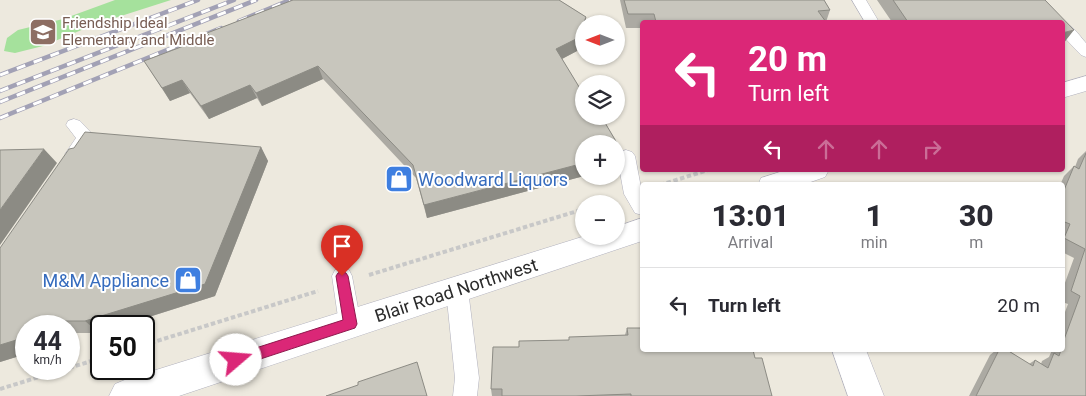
<!DOCTYPE html>
<meta charset="utf-8">
<style>
body{margin:0;font-family:Roboto,sans-serif;background:#f7f7f7;color:#2b2b33;height:100vh;display:flex;flex-direction:column;font-size:19px;white-space:nowrap}
*{box-sizing:border-box;margin:0}
p{font-size:16px;color:#7c7c81}
.icon{flex:none;width:28px;height:28px;fill:none;stroke:currentColor;stroke-width:2;stroke-linecap:round;stroke-linejoin:round}
.map{position:relative;flex:1;overflow:hidden}
.panel{position:absolute;left:640px;top:182px;width:425px;height:170px;display:flex;flex-direction:column;background:#fff;border-radius:5px;box-shadow:0 1px 4px #0004}
.panel>*{flex:none}
.banner{position:absolute;left:640px;top:20px;width:425px;height:152px;border-radius:5px;box-shadow:0 1px 4px #0004;background:#db2777;color:#fff;overflow:hidden}
.needle{width:32px;rotate:270deg}
.buttons{position:absolute;left:575px;top:15px;display:grid;gap:10px}
.buttons a{display:grid;place-items:center;width:50px;height:50px;border-radius:50%;background:#fff;box-shadow:0 1px 4px #0004;font-size:25px}
.speed{position:absolute;left:15px;top:315px;display:flex;gap:10px;font-size:25px;font-weight:700;text-align:center}
.speed>*{display:grid;place-content:center;width:65px;height:65px;border-radius:50%;background:#fff;box-shadow:0 1px 4px #0004;line-height:1}
.speed small{font-size:12px;font-weight:400}
.speed .limit{border:2px solid #111;border-radius:8px;background:#fff;color:#111}
.pin{position:absolute;display:grid;place-items:center;width:42px;height:42px;color:#fff;margin:-51px -21px;border-radius:50% 50% 50% 0;rotate:-45deg;box-shadow:0 0 5px #0007}
.pin .icon{rotate:45deg}
.me{position:absolute;width:55px;margin:-28px;rotate:72deg;stroke-linejoin:round;filter:drop-shadow(0 0 4px #0008)}
.turn{display:flex;align-items:center;gap:18px;height:105px;padding:0 25px;font-size:22px}
.turn .icon{width:65px;height:65px;stroke-width:2.5}
.turn b{display:block;font-size:35px;line-height:42px}
.lanes{display:flex;align-items:center;height:48px;padding:0 25px;background:#0003;justify-content:center;gap:25px;direction:ltr}
.lanes .off{opacity:.35}
.eta{display:flex;justify-content:space-evenly;align-items:center;height:85px;text-align:center}
.eta b{font-size:30px;font-weight:800;line-height:35px}
ul{padding:0;list-style:none}
li{display:flex;align-items:center;gap:15px;height:75px;padding:0 25px;border-top:1px solid #e1e1e2}
li div{flex:1}
li b{display:block;font-size:19px}
li em{font-style:normal}
.map>svg:first-child{display:block}
.green{fill:#a5e19c}
.lines{fill:none;stroke-linecap:round;stroke-linejoin:round}
.lane-casing{stroke:#b1b1be;stroke-width:1}
.street-casing{stroke:#b1b1be;stroke-width:1}
.secondary-casing{stroke:#b1b1be;stroke-width:1}
.path{stroke:#c8c8c8;stroke-width:4;stroke-dasharray:4.5 2.5;stroke-linecap:butt}
.lane{fill:#fff;fill-rule:evenodd}
.street{fill:#fff;fill-rule:evenodd}
.secondary{fill:#fff;fill-rule:evenodd}
.rail-casing{stroke:#a2a1b5;stroke-width:4.5}
.rail{stroke:#fff;stroke-width:3;stroke-dasharray:9;stroke-linecap:butt}
.wall{fill:#acaaa3}
.shaded-wall{fill:#8c8b84}
.building{fill:#c8c6bd;stroke:#8c8b84}
.route{fill:#db2777;stroke:#8e194d}
.labels{text-anchor:middle;dominant-baseline:central;stroke-width:4;stroke-linejoin:round;paint-order:stroke}
.far-education-label{font-size:15px;fill:#785e54;stroke:#fff;text-anchor:start}
.shop-label{font-size:18px;fill:#366cbe;stroke:#fff;text-anchor:start}
.street-label{font-size:18px;fill:#2b2b2b;stroke:#fff}
</style>
<div class="map">
<svg width="1086" height="396" viewBox="0 0 1086 396">
<rect width="100%" height="100%" fill="#ede9de"/>
<path class="green" d="M115 0H171L96 24 43 46 15 53 4 51 7 38 18 30 63 19Z"/>
<g class="lines">
<g class="lane-casing">
<path id="lane" d="M852 0H866L879 22H865Z
M1059 22C1070 21 1079 35 1086 43V57L1081 55 1062 35V22Z
M74 119 80 121 95 137C88 148 82 163 68 158L65 154 76 138 66 125 68 121Z
M626 150 632 152 635 156 642 193V215L635 213 624 194 617 156 620 152Z
M342 267 349 270 352 276 361 324 358 331 350 334 342 331 339 324 332 276 335 270Z
M457 281 464 284 468 290 479 378 477 396H453L455 378 446 290 450 284Z"/>
</g>
<g class="street-casing">
<path id="street" d="M832 350H866L884 396H848Z"/>
</g>
<g class="secondary-casing">
<path id="secondary" d="M1086 76V91L1062 98V83Z
M786 170H829L825 177 802 185H758L761 178Z
M642 218V241L179 396H109L115 384 127 379 585 236H616V227Z"/>
</g>
<path class="path" d="M660 185 708 170
M601 204 610 201
M369 275 584 209
M144 345 318 291
M69 368 101 358
M0 389 65 369"/>
<use href="#lane" class="lane"/>
<use href="#street" class="street"/>
<use href="#secondary" class="secondary"/>
<g class="rail-casing">
<path id="rail" d="M239 21 290 0
M0 75 198 0
M0 91 234 0
M0 102 256 0
M0 118 221 28"/>
</g>
<use href="#rail" class="rail"/>
</g>
<path class="wall" d="M293 0H559L586 17 585 24H584V33L577 51 562 59 584 95V116H601L617 143 619 154 617 167 616 168V144H584V176L427 218 416 178 323 79 262 106 257 98 209 119 190 93 170 101 144 61 209 36 207 33Z
M620 0H824L830 10 826 22H642V28H626Z
M877 0H1045L1062 22H892Z
M261 147 268 161 215 296 99 333H71L69 338V326H26V354L0 362V248Z
M1086 151V396H969L990 355 996 350H1007L1029 364 1035 360 1041 364 1042 361 1049 357 1052 350H1062V320L1068 304 1062 302V291L1074 258 1062 252V185H1060L1064 176 1074 166 1075 167 1078 159Z
M627 328 755 358 772 396H492L491 389 519 347 569 340 625 335Z"/>
<path class="shaded-wall" d="M586 17 585 24H584V33L577 51 556 62V49Z
M1074 30 1063 44 1062 33Z
M318 66 323 79 262 106 256 93Z
M182 80 190 93 170 101 162 88Z
M250 85 257 98 209 119 201 106Z
M261 147 268 161 215 296 120 326H101V332L99 333 85 321Z
M44 149 57 163 0 245V210Z
M619 154 617 167 616 168V155Z
M584 163V176L427 218 424 205Z
M56 321 62 326H53Z
M26 337V354L0 362V345Z"/>
<path class="building" d="M293 0H559L586 17 578 38 556 49 584 95V116H601L617 143 619 154 616 155V144H584V163L424 205 413 165 318 66 256 93 250 85 201 106 182 80 162 88 144 61 210 36 207 33Z
M624 0H824L830 10 818 11 826 22H656L654 14H628Z
M893 0H1045L1074 30 1062 33V22H908Z
M85 132 261 147 205 284 85 321H56L53 326H26V337L0 345V248L69 149 74 148Z
M44 149 0 210V150Z
M1086 153V396H976L999 350H1007L1033 366 1035 360 1048 368 1054 353 1059 356 1061 350H1062V345L1080 296 1071 291 1085 249 1064 238 1070 224 1062 221V195L1074 166 1079 169Z
M627 328H642V350H753L755 358H762L772 396H631V394L576 396H502V389H491L493 347H519V341L569 340V337L628 335Z
M417 362 427 396H326L358 385V382Z"/>
<path class="route" d="M342 271 346 273 348 276 357 324 355 328 236 367 231 365 229 360 231 356 343 320 336 276 338 273Z"/>
<defs>
<g id="school-square" transform="scale(1.4375)"><rect x="-9" y="-9" width="18" height="18" rx="4" fill="#8d6e63" stroke="#fff"/><path d="M0-5L7-2L0 1L-7-2ZM-4 1L0 2.5L4 1V4Q0 6-4 4Z" fill="#fff"/></g>
<g id="shop-square" transform="scale(1.4375)"><rect x="-9" y="-9" width="18" height="18" rx="4" fill="#3f7fe0" stroke="#fff"/><path d="M-5-2.5h2.3a2.7 3.5 0 0 1 5.4 0H5L5.5 6h-11ZM-1.5-2.5h3a1.5 2.3 0 0 0-3 0Z" fill="#fff"/></g>
</defs>
<g fill-rule="evenodd">
<use href="#school-square" x="43" y="32"/>
<use href="#shop-square" x="399" y="179"/>
<use href="#shop-square" x="188" y="280"/>
</g>
<g class="labels">
<g class="far-education-label">
<text x="62" y="23">Friendship Ideal<tspan x="62" dy="17">Elementary and Middle</tspan></text>
</g>
<g class="shop-label">
<text x="418" y="179">Woodward Liquors</text>
<text x="169" y="280" text-anchor="end">M&amp;M Appliance</text>
</g>
<g class="street-label">
<text transform="translate(456 290) rotate(-18)">Blair Road Northwest</text>
</g>
</g>
</svg>
<div class="buttons">
<a><svg class="needle" viewBox="-14 -14 28 28"><path d="M0-13l5 13h-10z" fill="#e53935"/><path d="M0 13l5-13h-10z" fill="#7c7c81"/></svg></a>
<a><svg class="icon" aria-label="layers" viewBox="0 0 24 24"><path d="M12 4l9 5-9 5-9-5zM3 14l9 5 9-5"/></svg></a>
<a>+</a>
<a>−</a>
</div>
<div class="speed"><div>44<small>km/h</small></div><div class="limit">50</div></div>
<div class="pin" style="left:342px;top:276px;background:#d93025"><svg class="icon" aria-label="arrive" viewBox="0 0 24 24"><path d="M6 21V4h12l-3 4 3 4H6"/></svg></div>
<svg class="me" style="left:236px;top:360px" viewBox="-20 -20 40 40"><circle r="19" fill="#fff"/><path d="M0-13L10 11 0 6-10 11z" fill="#db2777"/></svg>
<div class="banner">
<div class="turn"><svg class="icon" aria-label="left" viewBox="0 0 24 24"><path d="M17 20v-9H6M10 6l-5 5 5 5"/></svg><div><b>20 m</b>Turn left</div></div>
<div class="lanes"><svg class="icon" aria-label="left" viewBox="0 0 24 24"><path d="M17 20v-9H6M10 6l-5 5 5 5"/></svg><svg class="icon off" aria-label="ahead" viewBox="0 0 24 24"><path d="M12 20V5M6 11l6-6 6 6"/></svg><svg class="icon off" aria-label="ahead" viewBox="0 0 24 24"><path d="M12 20V5M6 11l6-6 6 6"/></svg><svg class="icon off" aria-label="right" viewBox="0 0 24 24"><path d="M7 20v-9h11M14 6l5 5-5 5"/></svg></div>
</div>
<section class="panel">
<div class="eta">
<div><b>13:01</b><p>Arrival</p></div>
<div><b>1</b><p>min</p></div>
<div><b>30</b><p>m</p></div>
</div>
<ul>
<li><svg class="icon" aria-label="left" viewBox="0 0 24 24"><path d="M17 20v-9H6M10 6l-5 5 5 5"/></svg><div><b>Turn left</b></div><em>20 m</em></li>
</ul>
</section>
</div>
